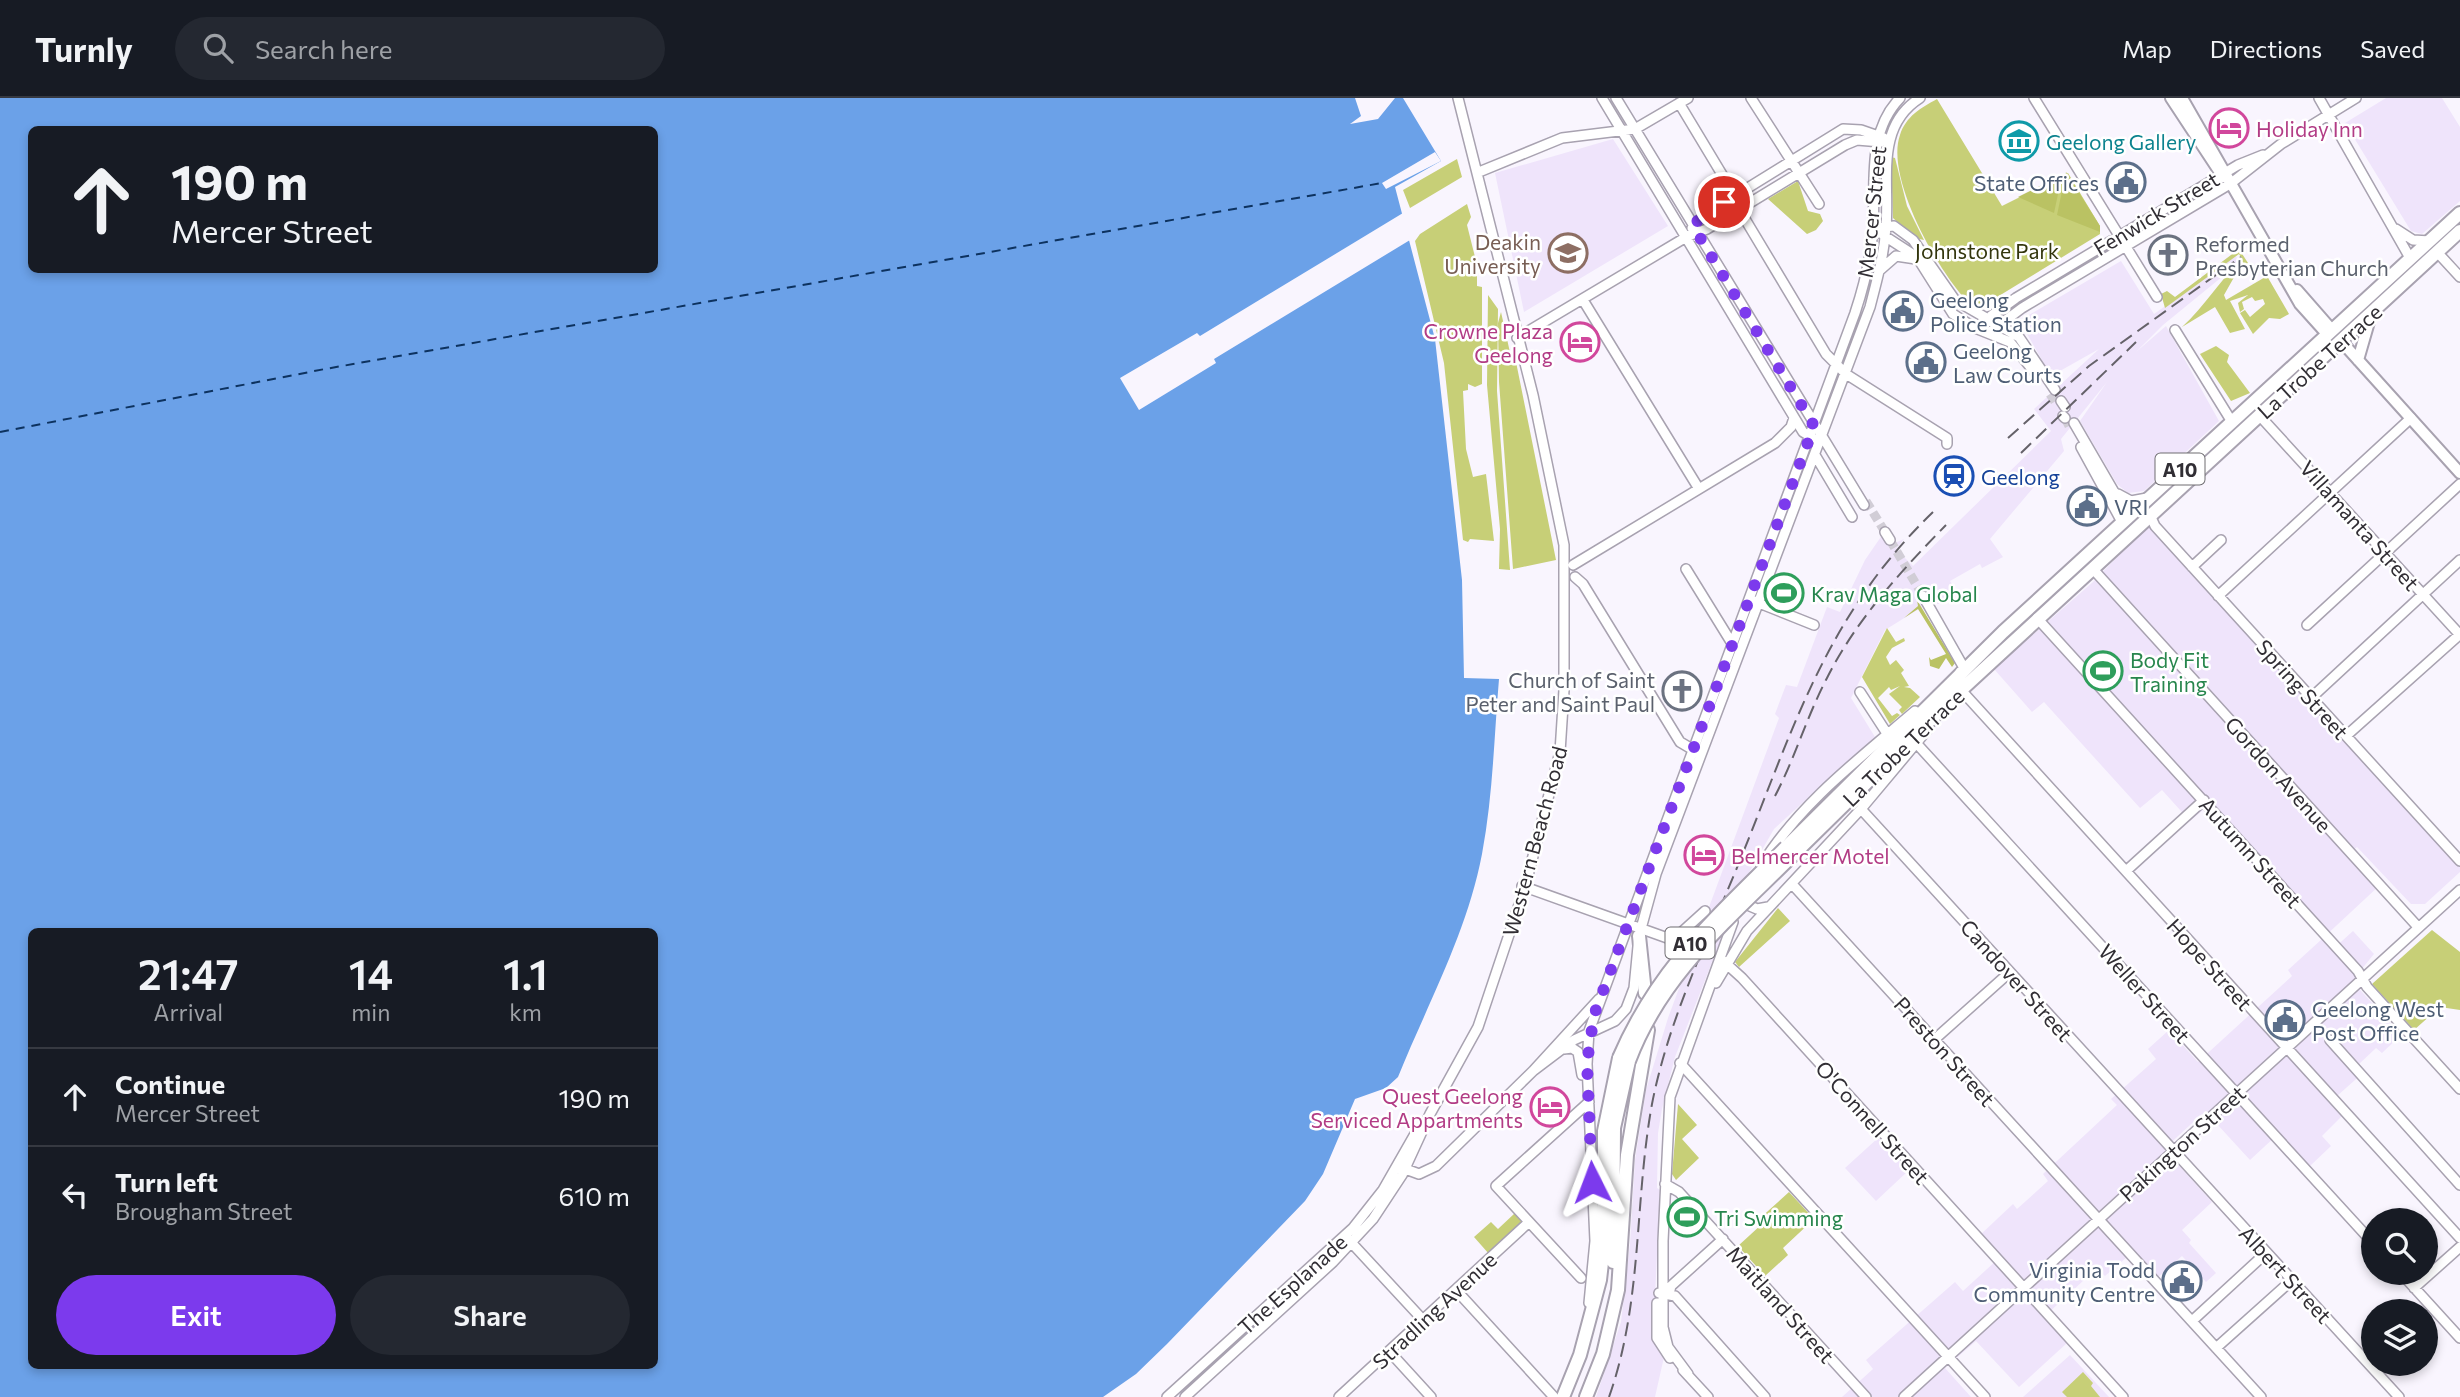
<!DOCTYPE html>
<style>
body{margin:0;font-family:Commissioner,sans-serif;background:#242831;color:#f1f3f6;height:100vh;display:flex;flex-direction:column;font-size:26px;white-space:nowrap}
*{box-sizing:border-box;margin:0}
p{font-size:23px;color:#9ea1a6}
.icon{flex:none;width:38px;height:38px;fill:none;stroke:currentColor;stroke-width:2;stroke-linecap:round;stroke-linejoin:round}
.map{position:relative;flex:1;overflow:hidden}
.drawer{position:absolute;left:28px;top:830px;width:630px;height:441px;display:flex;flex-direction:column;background:#171b24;border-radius:10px;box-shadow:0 4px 10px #0003}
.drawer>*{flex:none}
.banner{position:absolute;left:28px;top:28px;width:630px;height:147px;border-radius:10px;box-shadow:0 4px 10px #0003;background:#171b24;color:#f1f3f6;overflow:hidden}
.fabs{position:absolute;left:2361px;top:1110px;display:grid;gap:14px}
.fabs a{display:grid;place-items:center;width:77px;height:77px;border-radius:50%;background:#171b24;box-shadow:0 4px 10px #0003;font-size:35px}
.pin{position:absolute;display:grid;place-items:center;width:60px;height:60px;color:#fff;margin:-30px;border:4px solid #fff;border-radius:50%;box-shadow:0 2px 7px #0007}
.me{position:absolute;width:77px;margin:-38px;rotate:357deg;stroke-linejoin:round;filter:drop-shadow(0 0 5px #0008)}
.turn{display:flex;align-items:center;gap:24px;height:147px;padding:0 28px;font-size:32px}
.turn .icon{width:91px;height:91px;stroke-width:2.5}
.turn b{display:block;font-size:49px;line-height:60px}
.eta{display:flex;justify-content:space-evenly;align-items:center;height:119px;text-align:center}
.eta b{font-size:42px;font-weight:600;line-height:49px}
.primary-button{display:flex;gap:14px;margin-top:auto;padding:14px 28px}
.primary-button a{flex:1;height:80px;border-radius:42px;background:#7c3aed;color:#fff;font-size:28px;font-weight:600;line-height:80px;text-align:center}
.primary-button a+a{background:#242831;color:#f1f3f6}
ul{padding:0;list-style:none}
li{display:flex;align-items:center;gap:21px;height:98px;padding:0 28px;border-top:2px solid #363941}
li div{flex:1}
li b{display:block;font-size:26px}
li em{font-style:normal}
header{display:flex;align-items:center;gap:42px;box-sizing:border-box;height:98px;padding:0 35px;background:#171b24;border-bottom:2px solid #363941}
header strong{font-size:33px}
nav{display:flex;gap:38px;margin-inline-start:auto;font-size:24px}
.search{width:490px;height:63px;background:#242831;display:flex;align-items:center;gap:18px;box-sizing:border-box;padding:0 24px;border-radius:38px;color:#9ea1a6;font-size:26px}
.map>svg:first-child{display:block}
.built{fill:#efe4fb}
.green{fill:#c7cf77}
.forest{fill:#bac263}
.water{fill:#6ba1e8;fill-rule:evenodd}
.pier{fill:#f9f5fe}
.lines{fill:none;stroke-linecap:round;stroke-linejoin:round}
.ferry{stroke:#0d325f;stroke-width:2;stroke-dasharray:9 7;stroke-linecap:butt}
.minor-tunnel{stroke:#d1cdd6;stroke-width:9;stroke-dasharray:9 4.5;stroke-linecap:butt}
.minor-casing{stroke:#a8a2b0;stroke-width:12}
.major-casing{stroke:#a8a2b0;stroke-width:14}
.highway-casing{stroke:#a8a2b0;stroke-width:16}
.minor{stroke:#fff;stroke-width:9}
.major{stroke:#fff;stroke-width:10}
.highway{stroke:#fff;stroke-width:12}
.rail{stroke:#656269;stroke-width:2;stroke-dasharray:14 7;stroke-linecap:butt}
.highway-bridge-casing{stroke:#a8a2b0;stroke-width:16;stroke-linecap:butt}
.highway-bridge{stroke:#fff;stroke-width:12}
.route{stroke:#7c3aed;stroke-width:12;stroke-dasharray:0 21.6}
.labels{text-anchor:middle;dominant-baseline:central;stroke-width:5;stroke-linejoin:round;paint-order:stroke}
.shield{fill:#fff;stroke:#6f6d71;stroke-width:2}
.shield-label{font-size:19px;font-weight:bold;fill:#312e34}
.hotel-label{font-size:21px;fill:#b23c85;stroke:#fff;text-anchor:start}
.culture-label{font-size:21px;fill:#0d838f;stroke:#fff;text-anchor:start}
.service-label{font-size:21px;fill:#4e5e75;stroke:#fff;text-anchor:start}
.street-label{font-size:21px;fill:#312e34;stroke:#fff}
.education-label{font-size:21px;fill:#785e54;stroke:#fff;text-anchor:end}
.worship-label{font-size:21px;fill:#5b616d;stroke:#fff;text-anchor:start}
.park-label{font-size:21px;fill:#33360d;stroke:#fff}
.transit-label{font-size:21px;fill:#164399;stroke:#fff;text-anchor:start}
.leisure-label{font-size:21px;fill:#27864d;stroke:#fff;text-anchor:start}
</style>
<header>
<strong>Turnly</strong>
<div class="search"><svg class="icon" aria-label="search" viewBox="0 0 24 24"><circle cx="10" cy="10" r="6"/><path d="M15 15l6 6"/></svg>Search here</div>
<nav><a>Map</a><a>Directions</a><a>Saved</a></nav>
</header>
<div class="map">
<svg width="2460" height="1299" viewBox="0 0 2460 1299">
<rect width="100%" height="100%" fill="#f9f5fe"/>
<path class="built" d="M2386 0H2442L2460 29V103L2422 136 2411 133 2345 25Z
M1613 41 1668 128 1524 214 1495 75Z
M2236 158 2239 165 2163 227 2136 254 2166 228 2219 323 2144 393 2128 395 2117 386 2080 323 2107 284 2061 341 2064 353 1990 441 2003 459 1982 470 1980 466 1950 483 1958 495 1941 506H1932L1926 496 1918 501 1922 509 1885 532 1851 600 1875 639 1774 731 1743 785 1675 959 1662 1011 1658 1035 1657 1090 1660 1092 1653 1242 1664 1259 1655 1299H1596L1621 1224 1630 1146 1635 1062 1646 992 1668 920 1779 620 1775 616 1786 587 1797 589 1827 509 1840 514 1865 462 1887 430 1895 445 1904 441 1896 451 1913 468 2051 333 2034 311 2099 251 2051 278 2026 234 2029 217 2121 163 2154 216Z
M2150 425 2396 700 2460 767V774L2425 806H2411L2357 749 2351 754 2380 787 2322 841 2332 852 2353 833 2374 856 2352 883 2401 937 2382 955 2376 950 2358 967 2364 974 2337 998 2349 1011 2322 1038 2331 1048 2310 1068 2277 1037 2250 1062 2216 1025 2213 1027 2202 1016 2164 1051 2212 1104 2182 1132 2191 1142 2189 1145 2216 1175 2206 1184 2182 1158 2158 1179 2134 1153 2105 1178 2097 1170 2044 1219 2067 1245 2019 1289 1976 1243 1945 1270 1971 1299H1842L1873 1271 1866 1262 1955 1184 1963 1193 1998 1161 1979 1138 2013 1106 2017 1111 2048 1083 2043 1076 2117 1007 2111 1001 2156 961 2148 951 2169 932 2198 964 2292 878 2288 872 2322 841 2204 711 2190 723 2162 692 2140 710 2044 604 2032 614 1994 571 2093 484Z
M1878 1040 1908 1073 1876 1103 1845 1070Z
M2070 1257 2109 1299H2023Z"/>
<path class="green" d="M1937 1 2002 108 2068 75 2100 128V136L1989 204 1976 206 1966 202C1937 171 1885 79 1900 37 1906 18 1921 10 1937 1Z
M1891 59 1895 60 1907 108 1924 142 1915 140 1893 120Z
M1457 61 1462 79 1410 110 1403 92Z
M1798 83 1808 113 1820 116 1823 123 1816 132 1807 136 1768 101Z
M1467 106 1471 119 1467 127 1477 167V188L1482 189V286L1475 289 1468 286V292L1463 293 1466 351 1473 379 1486 376 1494 443 1470 441 1468 444 1463 442 1444 265 1415 143 1420 136Z
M2239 151 2248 165 2237 174 2224 197 2226 202 2267 178 2289 216 2280 221 2269 220 2253 236 2240 215 2245 212 2250 219 2265 206 2263 201 2255 203 2252 199 2242 204 2244 211 2240 214 2238 205 2248 197 2230 203 2245 231 2230 235 2215 209 2182 229C2205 208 2220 182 2242 161L2239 156 2165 210 2161 196 2167 193 2175 199Z
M1488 197 1498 211 1497 293 1510 472 1499 471 1500 431 1487 287Z
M1501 214 1511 259H1515L1556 462 1513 471 1499 284 1498 225Z
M2216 248 2229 257 2227 264 2250 295 2231 303 2200 256Z
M1887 530 1896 544 1904 540 1905 543 1892 550 1886 559 1890 567 1896 562 1904 572 1901 575 1909 588 1904 589 1910 590 1920 599 1902 616 1899 612 1902 609 1889 596 1900 588 1891 592 1889 589 1878 600 1892 618 1897 615 1900 617 1890 626 1862 579Z
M1778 810 1790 823 1739 869 1735 864Z
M2432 832 2460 854V912L2440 909 2414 932 2372 886Z
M1678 1006 1697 1027 1682 1041 1699 1060 1676 1082 1672 1076Z
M1789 1094 1814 1121 1783 1150 1788 1157 1765 1178 1738 1148 1762 1126 1758 1122Z
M1515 1115 1524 1124 1489 1156 1474 1139 1491 1124 1498 1131Z
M2083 1274 2093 1285 2091 1288 2100 1299H2067L2062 1294Z"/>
<path class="forest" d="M2066 74 2100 128V134L2057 117Z
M2062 77 2054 115 2018 99Z
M1917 502 1955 565 1952 569 1946 560 1939 571 1930 568 1929 559 1931 562 1946 556 1918 511 1904 520 1918 508Z"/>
<path class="water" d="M0 0H1355L1361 18 1350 26 1378 21 1395 0H1403L1441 63 1395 89 1435 241 1462 482 1464 580 1499 581C1494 639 1493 698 1482 756 1467 835 1428 905 1398 979L1386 990 1355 1001 1323 1076 1305 1103 1167 1246 1136 1276 1103 1299H0ZM32 32H654V172H32ZM32 833H654V1267H32Z"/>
<path class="pier" d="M1435 54 1441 63 1386 91 1382 85Z
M1403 115 1410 142 1214 261 1216 265 1139 312 1120 280 1197 235 1200 238Z"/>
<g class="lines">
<path class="ferry" d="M0 334 325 271 1382 85"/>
<path class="minor-tunnel" d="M2050 296 2057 307
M2065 320 2070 330
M1866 403 1885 434
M1890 442 1923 498"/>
<g class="minor-casing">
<path id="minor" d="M1602 0 1803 334 1813 340
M1616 0 1864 407
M1751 0 1819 106
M2034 0 2157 199
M2319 0 2410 160
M1679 5 1735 98
M1479 74 1562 40 1635 31 1688 0
M1739 111 1826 256 1846 276 1947 340V346
M1692 130 1704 117 1843 31 1861 32 1884 40
M1873 130 1894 128 1913 142 1955 202 2019 239 2055 292
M2396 131 2413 142 2430 143
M1883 137 1917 159 1953 216 1975 230 2010 244 2036 276
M2437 154 2460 179
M1880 172 1896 158 1916 161
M1583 202 1699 391
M1981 232 1991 218 2016 200 2238 67 2263 57
M2175 232 2232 324
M1990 234 2022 210 2230 86 2281 46 2356 0
M1517 240 1688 138 1707 131 1845 47 1857 42 1881 44
M2061 303 2065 309
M2259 317 2460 537
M2063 318 2065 320
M2074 325 2128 418
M2081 349 2122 424
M1815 357 1852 419
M2118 396 2131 403 2147 400
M2150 417 2155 428 2460 763
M1885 434 1890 442
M1573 467 1775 345 1791 329 1794 320
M2192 469 2221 442
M2092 470 2418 829
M1686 471 1733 547
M1575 479 1583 486 1680 644 1697 654
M1923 498 1964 570 1960 574
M2218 498 2411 320
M1754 503 1814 527
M2037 520 2358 873 2367 889 2460 991
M2307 527 2460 386
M1961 592 2460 1140
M1860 594 1888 637
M2311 600 2460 462
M2346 638 2459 537
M1917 646 2373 1145
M1861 711 2399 1299
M1761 768C1798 707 1861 659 1915 613
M2126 773 2204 702
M1792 786 2261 1299
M1522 788 1673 842 1705 813
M1750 808 1757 811 1768 809
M1720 860 1742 880 2123 1299
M1716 885 1747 833 1861 711 1928 631
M1935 941 2010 874
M2330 942 2460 1087
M1564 951 1572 950 1578 954 1582 977
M1680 965 1985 1299
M1533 973 1574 942 1615 923 1626 911 1634 890 1639 838 1656 776 1870 209C1877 182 1884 157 1886 129 1890 84 1874 29 1920 0
M1400 1069 1419 1076 1436 1068 1533 973 1599 901
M1665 1086 1679 1094 1866 1299
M1348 1141 1423 1222
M2400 1174 2460 1240
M1581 1180 1496 1088 1589 1004
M2414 1190 2460 1149
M1456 1192 1554 1299
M1659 1195 1675 1198 1765 1299
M1669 1196 1671 1188 1723 1141
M1589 1205 1595 1143 1587 966 1589 933 1855 215C1864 188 1871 159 1873 130 1876 86 1866 35 1900 0
M1657 1205V1240L1670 1260
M2192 1223 2266 1155
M2216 1250 2292 1182
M1389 1253 1431 1299
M1683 1272 1708 1299
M1688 1276 1668 1249 1663 1229V1143L1670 999 1733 824
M1167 1299 1353 1130 1383 1092 1415 1036
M1185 1299 1333 1164 1373 1121 1402 1077 1430 1016 1478 929 1525 789 1560 654 1564 592V447L1533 297 1458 0
M1339 1299 1529 1124
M1904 1299 2460 792"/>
</g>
<g class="major-casing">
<path id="major" d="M2171 0 2223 79
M2182 0 2300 206 2327 236
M2297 192 2332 232
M2341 243 2460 375
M2358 262 2371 217"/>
</g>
<g class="highway-casing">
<path id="highway" d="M1786 749 2003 534 2460 115
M1793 757 1961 592 2460 133
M1639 838 1645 895
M1613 1164 1614 1030 1629 963
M1563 1299 1580 1257 1600 1182 1604 1147V1033L1619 960
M1586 1299 1603 1256 1618 1192 1627 1057 1648 932"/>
</g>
<use href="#minor" class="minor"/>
<use href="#major" class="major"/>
<use href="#highway" class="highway"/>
<path class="rail" d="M2008 340 2089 268 2241 159
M2021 355 2136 244
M1775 698C1795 660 1807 618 1827 580 1856 522 1901 473 1946 427
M1609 1299C1643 1203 1634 1105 1652 1006 1667 928 1703 851 1734 777 1791 639 1822 521 1933 414"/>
<g class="highway-bridge-casing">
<path id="highway-bridge" d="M1619 960C1659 867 1717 819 1786 749
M1629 963C1661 877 1730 820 1793 757"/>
</g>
<use href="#highway-bridge" class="highway-bridge"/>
</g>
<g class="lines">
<path class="route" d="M1592 1084 1587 965 1594 917 1814 328 1693 128 1702 118 1724 104"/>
</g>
<defs>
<g id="hotel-ring" transform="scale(2.0125)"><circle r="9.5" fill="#fff" stroke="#d1479c" stroke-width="1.5"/><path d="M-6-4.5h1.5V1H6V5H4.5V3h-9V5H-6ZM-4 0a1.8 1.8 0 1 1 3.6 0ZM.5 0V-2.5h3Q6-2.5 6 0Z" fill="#d1479c"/></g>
<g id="museum-ring" transform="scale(2.0125)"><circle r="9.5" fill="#fff" stroke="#0f9aa8" stroke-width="1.5"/><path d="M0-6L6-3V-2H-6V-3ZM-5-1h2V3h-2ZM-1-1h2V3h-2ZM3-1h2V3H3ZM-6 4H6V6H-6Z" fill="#0f9aa8"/></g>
<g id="civic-ring" transform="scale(2.0125)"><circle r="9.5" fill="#fff" stroke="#5c6f8a" stroke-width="1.5"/><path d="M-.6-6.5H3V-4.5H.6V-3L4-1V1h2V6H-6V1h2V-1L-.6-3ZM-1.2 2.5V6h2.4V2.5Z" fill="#5c6f8a"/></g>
<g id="university-ring" transform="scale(2.0125)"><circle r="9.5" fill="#fff" stroke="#8d6e63" stroke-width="1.5"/><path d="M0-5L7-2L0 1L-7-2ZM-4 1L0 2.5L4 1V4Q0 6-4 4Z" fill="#8d6e63"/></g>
<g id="church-ring" transform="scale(2.0125)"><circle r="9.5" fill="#fff" stroke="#6b7280" stroke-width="1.5"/><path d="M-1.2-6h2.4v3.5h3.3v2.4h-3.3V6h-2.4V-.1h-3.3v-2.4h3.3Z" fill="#6b7280"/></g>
<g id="station-ring" transform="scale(2.0125)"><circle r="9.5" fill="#fff" stroke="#1a4fb4" stroke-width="1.5"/><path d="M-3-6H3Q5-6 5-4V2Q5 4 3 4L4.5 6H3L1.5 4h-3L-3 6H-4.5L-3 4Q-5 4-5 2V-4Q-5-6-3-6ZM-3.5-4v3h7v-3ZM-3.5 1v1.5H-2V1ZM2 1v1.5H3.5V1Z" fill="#1a4fb4"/></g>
<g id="stadium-ring" transform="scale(2.0125)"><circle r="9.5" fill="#fff" stroke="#2e9e5b" stroke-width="1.5"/><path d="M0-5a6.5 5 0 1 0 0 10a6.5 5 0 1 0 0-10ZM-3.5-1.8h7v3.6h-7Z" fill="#2e9e5b"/></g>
</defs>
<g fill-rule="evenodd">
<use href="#hotel-ring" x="2229" y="30"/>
<use href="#museum-ring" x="2019" y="43"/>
<use href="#civic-ring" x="2126" y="84"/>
<use href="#university-ring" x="1568" y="155"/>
<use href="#church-ring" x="2168" y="157"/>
<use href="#civic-ring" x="1903" y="213"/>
<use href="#hotel-ring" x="1580" y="244"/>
<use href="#civic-ring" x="1926" y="264"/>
<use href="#station-ring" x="1954" y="378"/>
<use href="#civic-ring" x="2087" y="408"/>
<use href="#stadium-ring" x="1784" y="495"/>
<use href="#stadium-ring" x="2103" y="573"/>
<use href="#church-ring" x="1682" y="593"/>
<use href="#hotel-ring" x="1704" y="757"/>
<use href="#civic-ring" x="2285" y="922"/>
<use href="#hotel-ring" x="1550" y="1009"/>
<use href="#stadium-ring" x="1687" y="1119"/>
<use href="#civic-ring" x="2182" y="1183"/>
</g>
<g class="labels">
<g class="shield">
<rect x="2155.5" y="355.5" width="49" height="31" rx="5"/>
<rect x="1665.5" y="829.5" width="49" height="31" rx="5"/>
</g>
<g class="shield-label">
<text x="2180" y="371">A10</text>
<text x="1690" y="845">A10</text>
</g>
<g class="hotel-label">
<text x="2256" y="30">Holiday Inn</text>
<text x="1553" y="232" text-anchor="end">Crowne Plaza<tspan x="1553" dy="24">Geelong</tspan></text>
<text x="1731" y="757">Belmercer Motel</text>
<text x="1523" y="997" text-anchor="end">Quest Geelong<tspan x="1523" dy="24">Serviced Appartments</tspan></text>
</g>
<g class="culture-label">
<text x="2046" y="43">Geelong Gallery</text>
</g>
<g class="service-label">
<text x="2099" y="84" text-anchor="end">State Offices</text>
<text x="1930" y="201">Geelong<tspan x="1930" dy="24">Police Station</tspan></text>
<text x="1953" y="252">Geelong<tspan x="1953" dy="24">Law Courts</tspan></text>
<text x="2114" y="408">VRI</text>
<text x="2312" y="910">Geelong West<tspan x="2312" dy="24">Post Office</tspan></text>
<text x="2155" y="1171" text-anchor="end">Virginia Todd<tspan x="2155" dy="24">Community Centre</tspan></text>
</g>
<g class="street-label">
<text transform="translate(1871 114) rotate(-84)">Mercer Street</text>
<text transform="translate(2156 115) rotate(-31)">Fenwick Street</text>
<text transform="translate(2319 263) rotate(-42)">La Trobe Terrace</text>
<text transform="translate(2360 427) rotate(48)">Villamanta Street</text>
<text transform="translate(2303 591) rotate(48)">Spring Street</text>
<text transform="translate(1903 649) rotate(-44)">La Trobe Terrace</text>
<text transform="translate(2279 676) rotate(48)">Gordon Avenue</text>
<text transform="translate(1534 743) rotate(-75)">Western Beach Road</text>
<text transform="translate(2251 754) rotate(48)">Autumn Street</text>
<text transform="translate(2210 866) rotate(48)">Hope Street</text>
<text transform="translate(2017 882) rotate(48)">Candover Street</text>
<text transform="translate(2145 895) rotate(48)">Weller Street</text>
<text transform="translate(1945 953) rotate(48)">Preston Street</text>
<text transform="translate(1873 1024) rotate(48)">O'Connell Street</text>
<text transform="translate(2182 1045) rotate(-42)">Pakington Street</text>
<text transform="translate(2286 1176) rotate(47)">Albert Street</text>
<text transform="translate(1292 1186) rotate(-42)">The Esplanade</text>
<text transform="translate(1781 1206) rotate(48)">Maitland Street</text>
<text transform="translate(1434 1212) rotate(-43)">Stradling Avenue</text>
</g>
<g class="education-label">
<text x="1541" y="143">Deakin<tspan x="1541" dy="24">University</tspan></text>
</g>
<g class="worship-label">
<text x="2195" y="145">Reformed<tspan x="2195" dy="24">Presbyterian Church</tspan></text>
<text x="1655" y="581" text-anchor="end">Church of Saint<tspan x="1655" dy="24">Peter and Saint Paul</tspan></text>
</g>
<g class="park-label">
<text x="1987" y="152">Johnstone Park</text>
</g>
<g class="transit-label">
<text x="1981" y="378">Geelong</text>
</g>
<g class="leisure-label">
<text x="1811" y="495">Krav Maga Global</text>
<text x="2130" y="561">Body Fit<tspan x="2130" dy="24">Training</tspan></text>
<text x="1714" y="1119">Tri Swimming</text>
</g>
</g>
</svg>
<div class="fabs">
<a><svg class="icon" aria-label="search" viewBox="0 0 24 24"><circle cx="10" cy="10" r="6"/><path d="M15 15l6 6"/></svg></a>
<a><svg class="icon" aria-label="layers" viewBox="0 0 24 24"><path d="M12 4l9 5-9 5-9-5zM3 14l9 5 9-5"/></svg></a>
</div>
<div class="pin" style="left:1724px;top:104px;background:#d93025"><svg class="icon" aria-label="arrive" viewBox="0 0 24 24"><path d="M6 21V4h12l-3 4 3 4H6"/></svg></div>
<svg class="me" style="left:1592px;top:1084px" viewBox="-20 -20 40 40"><path d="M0-17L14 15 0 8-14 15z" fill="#7c3aed" stroke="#fff" stroke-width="4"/></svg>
<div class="banner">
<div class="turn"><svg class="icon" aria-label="ahead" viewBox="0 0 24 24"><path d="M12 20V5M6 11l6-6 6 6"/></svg><div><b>190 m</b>Mercer Street</div></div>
</div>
<section class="drawer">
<div class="eta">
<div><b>21:47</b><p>Arrival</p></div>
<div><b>14</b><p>min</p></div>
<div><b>1.1</b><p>km</p></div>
</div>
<ul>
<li><svg class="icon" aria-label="ahead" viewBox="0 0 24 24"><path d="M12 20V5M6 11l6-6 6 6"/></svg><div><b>Continue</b><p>Mercer Street</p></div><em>190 m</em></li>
<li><svg class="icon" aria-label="left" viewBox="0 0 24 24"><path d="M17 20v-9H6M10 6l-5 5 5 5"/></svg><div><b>Turn left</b><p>Brougham Street</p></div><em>610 m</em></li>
</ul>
<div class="primary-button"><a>Exit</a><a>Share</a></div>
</section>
</div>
